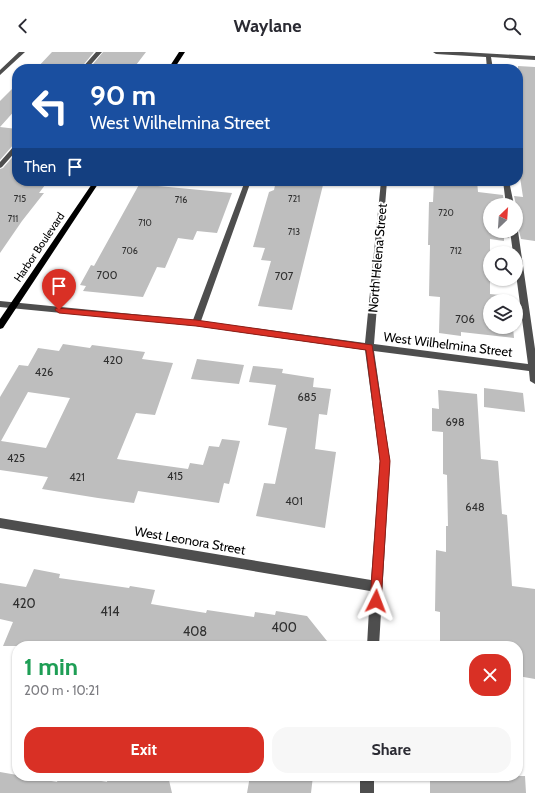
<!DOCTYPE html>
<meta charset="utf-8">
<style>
body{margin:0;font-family:Cabin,sans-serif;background:#f7f7f7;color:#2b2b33;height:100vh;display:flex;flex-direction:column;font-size:15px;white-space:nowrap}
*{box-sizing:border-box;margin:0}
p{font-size:13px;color:#7c7c81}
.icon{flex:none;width:22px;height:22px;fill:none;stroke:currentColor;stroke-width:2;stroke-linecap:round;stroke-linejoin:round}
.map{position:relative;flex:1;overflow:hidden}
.drawer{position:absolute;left:12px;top:589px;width:511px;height:140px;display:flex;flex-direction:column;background:#fff;border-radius:16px;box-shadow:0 1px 3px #0004}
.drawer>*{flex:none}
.banner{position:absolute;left:12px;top:12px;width:511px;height:122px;border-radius:16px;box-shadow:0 1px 3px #0004;background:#1a4fa0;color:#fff;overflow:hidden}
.needle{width:26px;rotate:25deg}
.fabs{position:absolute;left:483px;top:146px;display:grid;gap:8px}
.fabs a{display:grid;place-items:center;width:40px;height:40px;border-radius:50%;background:#fff;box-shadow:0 1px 3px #0004;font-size:20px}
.pin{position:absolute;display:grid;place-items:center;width:34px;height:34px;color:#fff;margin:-41px -17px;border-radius:50% 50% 50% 0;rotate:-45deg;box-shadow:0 0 4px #0007}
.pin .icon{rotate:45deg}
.me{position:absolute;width:44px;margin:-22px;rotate:3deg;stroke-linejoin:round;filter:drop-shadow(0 0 3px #0008)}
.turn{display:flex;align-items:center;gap:14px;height:84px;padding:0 12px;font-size:18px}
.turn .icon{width:52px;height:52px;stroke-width:2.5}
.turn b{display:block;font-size:28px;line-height:34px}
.then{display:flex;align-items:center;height:38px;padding:0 12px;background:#0003;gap:8px;font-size:15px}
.round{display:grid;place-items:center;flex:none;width:42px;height:42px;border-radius:16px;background:#f7f7f7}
.head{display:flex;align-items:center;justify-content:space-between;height:68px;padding:0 12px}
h1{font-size:24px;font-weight:700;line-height:30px;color:#1e9e55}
.primary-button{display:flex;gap:8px;margin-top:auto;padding:8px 12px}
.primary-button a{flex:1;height:46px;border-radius:16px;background:#d93025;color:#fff;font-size:16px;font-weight:700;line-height:46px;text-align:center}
.primary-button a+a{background:#f7f7f7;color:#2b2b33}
header{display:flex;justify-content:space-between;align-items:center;height:52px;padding:0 12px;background:#fff;font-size:18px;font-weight:700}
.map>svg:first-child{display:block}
.building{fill:#bebebe;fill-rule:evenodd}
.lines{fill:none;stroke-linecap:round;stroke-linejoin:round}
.minor{fill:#4e4e4e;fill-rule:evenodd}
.major{fill:#000;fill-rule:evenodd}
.route{fill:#d93025;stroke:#8d1f18}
.labels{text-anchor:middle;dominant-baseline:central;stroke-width:4;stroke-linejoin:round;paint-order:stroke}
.far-number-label{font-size:9px;fill:#303030}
.far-street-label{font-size:11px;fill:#000;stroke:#fff}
.number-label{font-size:11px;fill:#303030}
.street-label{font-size:13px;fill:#000;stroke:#fff}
.near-number-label{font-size:13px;fill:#303030}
</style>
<header><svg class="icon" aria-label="back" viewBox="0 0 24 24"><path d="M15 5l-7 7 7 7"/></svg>Waylane<svg class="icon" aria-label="search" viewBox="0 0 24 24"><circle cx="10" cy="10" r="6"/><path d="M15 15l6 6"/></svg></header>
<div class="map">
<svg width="535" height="741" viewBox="0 0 535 741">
<rect width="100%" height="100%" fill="#fff"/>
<path class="building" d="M52 0H94L80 17H36Z
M103 0H146L133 17H89Z
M518 14 535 15V189L521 187 519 179 516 176V153L514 144 523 145 518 112Z
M17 32V56L0 75V49Z
M0 75 17 77V91L14 92 0 108Z
M17 100V129H48L39 141H44L22 169 0 201V117L3 116Z
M141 129H161L158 134 232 141 217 181 197 179 193 188 178 186 165 216 157 215 143 245 83 239 86 234 80 233 91 213 94 214Z
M276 129H311L322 130 321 133H323L292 258 258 254 271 209 261 208 265 196 253 195 269 140 274 138Z
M434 129H477L478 140 503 143 504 153H490V179H509V186L504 185V189L490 187V242L510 244 511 249H490V275H513L514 286 461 280V284L439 281 440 245 429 244 430 193H428L429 150H433Z
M63 292 90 296 92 293 145 300 142 307 173 311 155 363 136 361 117 407 188 417 190 411 203 413 209 394 219 395 222 387 240 389 229 432 224 431 219 451 138 439 134 451 98 446 42 437 48 425 0 418V345L19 313 28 314 38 296 59 299ZM28 340 70 346 46 396 1 389Z
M197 307 244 313 239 332 191 327Z
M253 314 283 317 282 321 314 326 313 335 331 337 327 363 319 362 315 397 336 400 325 476 256 464 264 431 275 432 287 376 268 373 276 333 249 330Z
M484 336 523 341 525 360 484 355Z
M438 338 477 342 481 407 498 409 502 462 507 463 512 534 535 537V627L518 624V594H440V560L435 559 436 498 446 500V474H448L447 423 443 422V380L432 379V356L439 357Z
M34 517 60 522 59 526 129 536 130 534 155 538 151 552 206 561 207 558 254 565 255 560 275 563 276 559 307 564 331 594H66L36 589 33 594H3L13 570 0 567V531L26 535Z
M0 720 57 730 59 724H72L107 730 108 724H168L172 741H0Z
M250 724H313L311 741H247Z
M430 724H525L526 741H430Z"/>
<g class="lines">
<path class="minor" d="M19 0H25L0 23V18Z
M96 0H102L87 17H81Z
M433 0H462L535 4V8L491 5 493 17H487L486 5 436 2Z
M17 92V98L2 115 0 116V110L15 93Z
M245 129H251L201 269 365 291 381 129H387L374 292 528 312 516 222V201H513L510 179H516V177L518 179 535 297V332L530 329 529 319 374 299 390 409 379 594H367L370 539 0 476V466L371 528 380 409 365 298 196 274 0 255V249L193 268Z
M503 129H509L514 153H506Z
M360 724H374V741H360Z"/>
<path class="major" d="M179 0H185L174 17H168Z
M94 129H100L3 276 0 277V267Z"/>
</g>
<path class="route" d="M56 256 196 268 372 293 390 409 381 549 379 553 376 554 372 553 370 549 380 409 366 298 196 274 59 261 55 258Z"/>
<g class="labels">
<g class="far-number-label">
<text x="20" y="146">715</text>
<text x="294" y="146">721</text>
<text x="181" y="147">716</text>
<text x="446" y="160">720</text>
<text x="13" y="166">711</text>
<text x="145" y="170">710</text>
<text x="294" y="179">713</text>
<text x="130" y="198">706</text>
<text x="456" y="198">712</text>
</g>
<g class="far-street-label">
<text transform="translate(39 195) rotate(-56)">Harbor Boulevard</text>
</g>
<g class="number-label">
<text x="107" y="223">700</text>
<text x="284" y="224">707</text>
<text x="465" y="267">706</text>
<text x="113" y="308">420</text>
<text x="44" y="320">426</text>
<text x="307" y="345">685</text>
<text x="455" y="370">698</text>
<text x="16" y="406">425</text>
<text x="175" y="424">415</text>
<text x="77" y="425">421</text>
<text x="294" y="449">401</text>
<text x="475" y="455">648</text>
</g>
<g class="street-label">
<text transform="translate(377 206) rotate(-85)">North Helena Street</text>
<text transform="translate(448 292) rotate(7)">West Wilhelmina Street</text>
<text transform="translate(190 488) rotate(10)">West Leonora Street</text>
</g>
<g class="near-number-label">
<text x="24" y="551">420</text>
<text x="110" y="559">414</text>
<text x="284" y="575">400</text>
<text x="195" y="579">408</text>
</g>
</g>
</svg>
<div class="fabs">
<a><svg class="needle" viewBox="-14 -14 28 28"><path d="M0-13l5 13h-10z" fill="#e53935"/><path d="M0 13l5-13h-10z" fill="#7c7c81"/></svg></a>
<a><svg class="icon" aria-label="search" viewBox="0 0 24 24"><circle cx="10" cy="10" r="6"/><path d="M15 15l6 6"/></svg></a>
<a><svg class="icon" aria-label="layers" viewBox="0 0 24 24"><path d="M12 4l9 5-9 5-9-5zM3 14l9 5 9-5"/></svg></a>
</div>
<div class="pin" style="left:59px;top:258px;background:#d93025"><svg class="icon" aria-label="arrive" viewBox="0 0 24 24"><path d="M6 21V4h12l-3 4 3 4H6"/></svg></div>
<svg class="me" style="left:376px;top:549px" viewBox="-20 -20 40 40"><path d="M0-17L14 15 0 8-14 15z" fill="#d93025" stroke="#fff" stroke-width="4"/></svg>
<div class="banner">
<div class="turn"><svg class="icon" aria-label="left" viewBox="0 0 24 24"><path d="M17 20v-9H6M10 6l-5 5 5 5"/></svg><div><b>90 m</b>West Wilhelmina Street</div></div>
<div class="then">Then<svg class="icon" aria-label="arrive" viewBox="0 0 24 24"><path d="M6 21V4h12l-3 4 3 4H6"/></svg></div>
</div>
<section class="drawer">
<div class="head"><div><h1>1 min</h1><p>200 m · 10:21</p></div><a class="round" style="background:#d93025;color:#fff"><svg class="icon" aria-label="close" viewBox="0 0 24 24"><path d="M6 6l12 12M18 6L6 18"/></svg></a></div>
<div class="primary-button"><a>Exit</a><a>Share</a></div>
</section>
</div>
